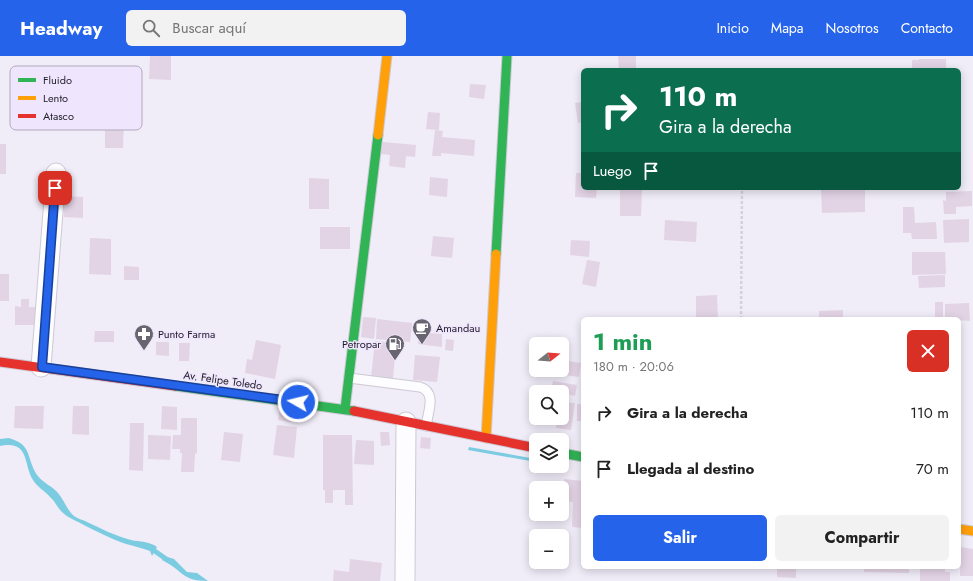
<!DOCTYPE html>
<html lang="es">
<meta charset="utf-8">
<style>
body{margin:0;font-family:Jost,sans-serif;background:#f2f2f2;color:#222;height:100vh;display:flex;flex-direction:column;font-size:15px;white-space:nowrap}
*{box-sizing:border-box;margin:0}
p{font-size:13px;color:#767676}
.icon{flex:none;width:22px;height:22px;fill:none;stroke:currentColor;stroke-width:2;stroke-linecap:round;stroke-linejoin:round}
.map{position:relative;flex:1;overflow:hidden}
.sheet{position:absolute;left:581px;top:261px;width:380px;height:252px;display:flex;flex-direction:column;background:#fff;border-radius:6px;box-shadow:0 2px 10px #0003}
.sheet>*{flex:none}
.guide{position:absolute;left:581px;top:12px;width:380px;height:122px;border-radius:6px;box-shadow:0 2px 10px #0003;background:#0b6e4f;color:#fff;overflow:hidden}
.needle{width:26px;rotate:73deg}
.tools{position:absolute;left:529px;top:281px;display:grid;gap:8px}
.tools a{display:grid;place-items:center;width:40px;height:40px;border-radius:6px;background:#fff;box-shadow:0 2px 10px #0003;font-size:20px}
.pin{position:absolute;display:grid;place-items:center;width:34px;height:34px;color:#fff;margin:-17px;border-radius:8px;box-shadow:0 2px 6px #0006}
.me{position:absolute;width:44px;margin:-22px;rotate:278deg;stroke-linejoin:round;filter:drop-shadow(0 0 3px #0008)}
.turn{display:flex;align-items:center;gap:14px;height:84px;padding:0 12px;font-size:18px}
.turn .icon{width:52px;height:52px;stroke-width:2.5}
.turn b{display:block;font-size:28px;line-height:34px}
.then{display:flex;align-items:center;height:38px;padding:0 12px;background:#0003;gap:8px;font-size:15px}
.round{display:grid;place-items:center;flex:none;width:42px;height:42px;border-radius:6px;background:#f2f2f2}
.summary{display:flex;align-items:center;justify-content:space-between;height:68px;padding:0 12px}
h1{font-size:24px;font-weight:700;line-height:30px;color:#1e9e55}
.button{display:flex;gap:8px;margin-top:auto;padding:8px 12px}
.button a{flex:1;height:46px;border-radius:6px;background:#2563eb;color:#fff;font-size:16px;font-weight:700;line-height:46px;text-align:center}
.button a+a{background:#f2f2f2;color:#222}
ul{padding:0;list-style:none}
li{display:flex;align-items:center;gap:12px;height:56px;padding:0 12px}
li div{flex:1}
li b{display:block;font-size:15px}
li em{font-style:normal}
header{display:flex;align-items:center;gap:24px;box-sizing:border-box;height:56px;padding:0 20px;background:#2563eb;color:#fff}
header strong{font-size:19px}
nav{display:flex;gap:22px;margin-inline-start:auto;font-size:14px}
.search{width:280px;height:36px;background:#f2f2f2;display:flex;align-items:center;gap:10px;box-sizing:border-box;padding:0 14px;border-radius:6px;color:#767676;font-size:15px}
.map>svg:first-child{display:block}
.water{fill:#7ccce1}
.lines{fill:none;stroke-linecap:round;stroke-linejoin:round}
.stream{stroke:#7ccce1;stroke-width:5}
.building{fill:#e3d4e5}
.lane-casing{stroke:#cdc9d4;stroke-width:11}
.street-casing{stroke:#cdc9d4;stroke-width:21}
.fast-casing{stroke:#cdc9d4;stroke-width:11}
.slow-casing{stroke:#cdc9d4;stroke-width:11}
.jam-casing{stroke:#cdc9d4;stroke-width:11}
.path{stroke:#d3d2d6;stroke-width:2.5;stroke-dasharray:3 2;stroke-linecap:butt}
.lane{stroke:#fdfcfe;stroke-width:9}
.street{stroke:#fdfcfe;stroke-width:19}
.fast{stroke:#30b455;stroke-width:9}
.slow{stroke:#ff9f0a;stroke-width:9}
.jam{stroke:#e5322d;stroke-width:9}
.route-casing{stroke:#184099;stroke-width:10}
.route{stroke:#2563eb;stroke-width:7}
.labels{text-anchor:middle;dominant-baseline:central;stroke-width:3;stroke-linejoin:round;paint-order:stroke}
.poi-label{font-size:11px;fill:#201c27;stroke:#efe6fe;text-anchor:start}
.street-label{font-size:11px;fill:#201c27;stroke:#efe6fe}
.key{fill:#efe6fe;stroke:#b1a9be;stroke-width:1}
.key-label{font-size:11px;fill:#201c27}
</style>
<header>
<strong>Headway</strong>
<div class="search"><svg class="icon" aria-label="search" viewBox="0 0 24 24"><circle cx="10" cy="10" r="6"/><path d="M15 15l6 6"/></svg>Buscar aquí</div>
<nav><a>Inicio</a><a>Mapa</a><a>Nosotros</a><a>Contacto</a></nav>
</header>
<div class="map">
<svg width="973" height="525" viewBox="0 0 973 525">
<rect width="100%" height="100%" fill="#f0ecf8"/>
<path class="water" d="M9 382C33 389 26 402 37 419 43 427 52 430 58 437 64 444 67 454 74 460 77 462 82 464 85 465 100 472 115 480 131 484 140 486 149 485 157 491L152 500 150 495C142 492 134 490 126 488 111 483 96 475 82 468 75 464 66 461 61 455 57 451 55 445 50 441 45 435 37 431 33 424 23 408 30 384 0 390V383Z
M469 391 536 403V406L468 394Z
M164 500 174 503 187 516 197 517 208 525C181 525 183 514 162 504Z"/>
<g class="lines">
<path class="stream" d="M149 491 169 505"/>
</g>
<path class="building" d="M150 0H171V24L149 23Z
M618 0H636V14H619Z
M919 3H946V14H912V4H919Z
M470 28 486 29 484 43 469 41Z
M583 46V66L578 67 575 47Z
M428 56 440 57 439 74 426 73Z
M105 60H124L123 92H105Z
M435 74 443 75 442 81 475 84 474 100 441 97V100H432Z
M383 86 416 89 415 101 406 100 405 112 389 110 390 99 381 98Z
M0 88H6V118H0Z
M576 117H583V132H597L596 142 575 141Z
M430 121 448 123 447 141 429 139Z
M309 122 329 123V153H309Z
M821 132H865V156L822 157Z
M620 133H642L641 160H620Z
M972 135V150L956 151V158H944L943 144 946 145V136Z
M64 140 83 141V162L64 161Z
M903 151H914L915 167 936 166 937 183H912L911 177H903Z
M969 163V186L944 187 943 164Z
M665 164 697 166 696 186 664 184Z
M320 171H350V193H320Z
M433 180 454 182 452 202 431 200Z
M90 182 111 183V219L89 218Z
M571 184 590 185 589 201 570 199Z
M912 196H945L946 218 912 219Z
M587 204 600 206 596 231 582 228Z
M124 210 139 211V224H124Z
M0 218H9V245H0Z
M945 219V231L919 232 918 220Z
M717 239 718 263H696V240Z
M21 243H29V251H37L36 269H15V250L21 251Z
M935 246H943V263H935Z
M969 247 970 265 945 263V248Z
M843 254V263H819V255Z
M363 261 376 262 374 283 361 281Z
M377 263 412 267 410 286 376 283Z
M95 275H114V286H94Z
M419 276 442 278V291L418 288Z
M446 283 454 284 453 295 445 294Z
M256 284 281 289 275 323 245 317 247 303 252 304Z
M375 285 396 287 393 323 371 321Z
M156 286H169V300L156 299Z
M179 287H190L189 305H179Z
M415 299 440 301 437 326 413 324Z
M562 304 581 307 579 321 557 318V314H562Z
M553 325 577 329 575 340 562 337V336L551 335Z
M562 346 575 347 571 374 556 372 558 362H562Z
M577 348H583V365H577Z
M15 350H44L43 373 14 372Z
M73 350H89V379L72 378Z
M162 350 177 351V374L161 373Z
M279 355 298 358 297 367 278 364Z
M181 362H197V397L195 398 194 416H181L182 397H180V393H172L173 379H181Z
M130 367H144L143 415 129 414Z
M277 369 297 371 294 402 273 399Z
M224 376 243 378 240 406 221 404Z
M380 376H389L390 389 381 390Z
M148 379 171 380 170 404 148 403Z
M323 379H352L353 449H345V434H333V447H325V434H323Z
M421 381 431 382 430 393 420 392Z
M356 384 374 385V409L354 408Z
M564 423 583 425V472L572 471 573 446 563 445Z
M961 491 973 493V520H960Z
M350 503 382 507 380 525H333L334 514 349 516Z
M777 511H796V522L777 521Z
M864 511H909V517L864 516Z
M920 511H945V516H950V525H920Z"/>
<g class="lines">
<g class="lane-casing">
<path id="lane" d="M349 322 420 331C437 336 428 356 426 370"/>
</g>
<g class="street-casing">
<path id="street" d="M41 311 56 117
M405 525 406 366"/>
</g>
<g class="fast-casing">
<path id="fast" d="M496 198 507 0
M175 330 354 355
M345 353 378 79
M562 397 583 401"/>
</g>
<g class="slow-casing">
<path id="slow" d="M378 79 387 0
M486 382 496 198
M959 473 973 475"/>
</g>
<g class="jam-casing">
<path id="jam" d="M0 306 175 330
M354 355 536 392"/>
</g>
<path class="path" d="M741 263 742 132"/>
<use href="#lane" class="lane"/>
<use href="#street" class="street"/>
<use href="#fast" class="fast"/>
<use href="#slow" class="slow"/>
<use href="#jam" class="jam"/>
</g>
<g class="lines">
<g class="route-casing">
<path id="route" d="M55 132 42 311 298 346"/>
</g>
<use href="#route" class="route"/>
</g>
<defs>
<g id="cafe-pin" transform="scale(1)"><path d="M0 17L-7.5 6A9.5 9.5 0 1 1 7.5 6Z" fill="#696570" stroke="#efe6fe"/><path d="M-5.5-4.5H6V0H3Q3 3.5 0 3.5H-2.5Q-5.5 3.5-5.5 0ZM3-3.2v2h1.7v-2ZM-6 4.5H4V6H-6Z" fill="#fff"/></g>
<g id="pharmacy-pin" transform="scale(1)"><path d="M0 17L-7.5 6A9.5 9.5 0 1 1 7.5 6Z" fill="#696570" stroke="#efe6fe"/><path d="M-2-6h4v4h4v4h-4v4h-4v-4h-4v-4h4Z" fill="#fff"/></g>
<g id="fuel-pin" transform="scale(1)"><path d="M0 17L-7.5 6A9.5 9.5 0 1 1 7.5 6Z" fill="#696570" stroke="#efe6fe"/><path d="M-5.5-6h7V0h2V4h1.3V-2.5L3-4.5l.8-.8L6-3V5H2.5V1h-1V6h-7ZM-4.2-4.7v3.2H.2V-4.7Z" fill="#fff"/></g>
</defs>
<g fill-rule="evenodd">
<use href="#cafe-pin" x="422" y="272"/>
<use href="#pharmacy-pin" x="144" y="278"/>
<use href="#fuel-pin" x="395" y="288"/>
</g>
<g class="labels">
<g class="poi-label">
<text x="436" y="272">Amandau</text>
<text x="158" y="278">Punto Farma</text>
<text x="381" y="288" text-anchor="end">Petropar</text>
</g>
<g class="street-label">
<text transform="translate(223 324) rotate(8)">Av. Felipe Toledo</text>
</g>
</g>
<rect x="10" y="10" width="132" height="64" rx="6" class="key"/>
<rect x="18" y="22" width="18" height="4" fill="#30b455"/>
<rect x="18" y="40" width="18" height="4" fill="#ff9f0a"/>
<rect x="18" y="58" width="18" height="4" fill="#e5322d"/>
<g class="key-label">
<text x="43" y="28">Fluido</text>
<text x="43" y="46">Lento</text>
<text x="43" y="64">Atasco</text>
</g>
</svg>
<div class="tools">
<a><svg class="needle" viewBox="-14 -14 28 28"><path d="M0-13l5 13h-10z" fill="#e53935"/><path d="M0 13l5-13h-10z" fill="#767676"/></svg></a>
<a><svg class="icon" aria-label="search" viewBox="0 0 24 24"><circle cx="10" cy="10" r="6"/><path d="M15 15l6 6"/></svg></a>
<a><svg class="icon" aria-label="layers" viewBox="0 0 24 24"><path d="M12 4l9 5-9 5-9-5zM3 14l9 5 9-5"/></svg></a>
<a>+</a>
<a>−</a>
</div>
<div class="pin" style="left:55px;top:132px;background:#d93025"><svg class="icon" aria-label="arrive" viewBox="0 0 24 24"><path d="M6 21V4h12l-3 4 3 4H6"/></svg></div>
<svg class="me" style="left:298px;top:346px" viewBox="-20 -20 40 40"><circle r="17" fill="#2563eb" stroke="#fff" stroke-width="3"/><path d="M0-11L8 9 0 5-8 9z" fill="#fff"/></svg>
<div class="guide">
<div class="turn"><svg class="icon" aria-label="right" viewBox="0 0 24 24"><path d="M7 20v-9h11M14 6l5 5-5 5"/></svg><div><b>110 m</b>Gira a la derecha</div></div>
<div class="then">Luego<svg class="icon" aria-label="arrive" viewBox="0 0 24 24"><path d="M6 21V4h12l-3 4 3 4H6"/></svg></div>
</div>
<section class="sheet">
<div class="summary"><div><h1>1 min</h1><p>180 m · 20:06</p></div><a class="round" style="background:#d93025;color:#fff"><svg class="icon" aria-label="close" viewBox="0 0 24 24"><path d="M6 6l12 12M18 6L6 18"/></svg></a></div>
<ul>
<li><svg class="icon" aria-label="right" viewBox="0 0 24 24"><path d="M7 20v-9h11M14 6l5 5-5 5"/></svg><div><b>Gira a la derecha</b></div><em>110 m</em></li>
<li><svg class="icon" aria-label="arrive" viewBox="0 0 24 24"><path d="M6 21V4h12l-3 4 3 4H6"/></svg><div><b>Llegada al destino</b></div><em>70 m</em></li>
</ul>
<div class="button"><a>Salir</a><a>Compartir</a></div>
</section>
</div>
